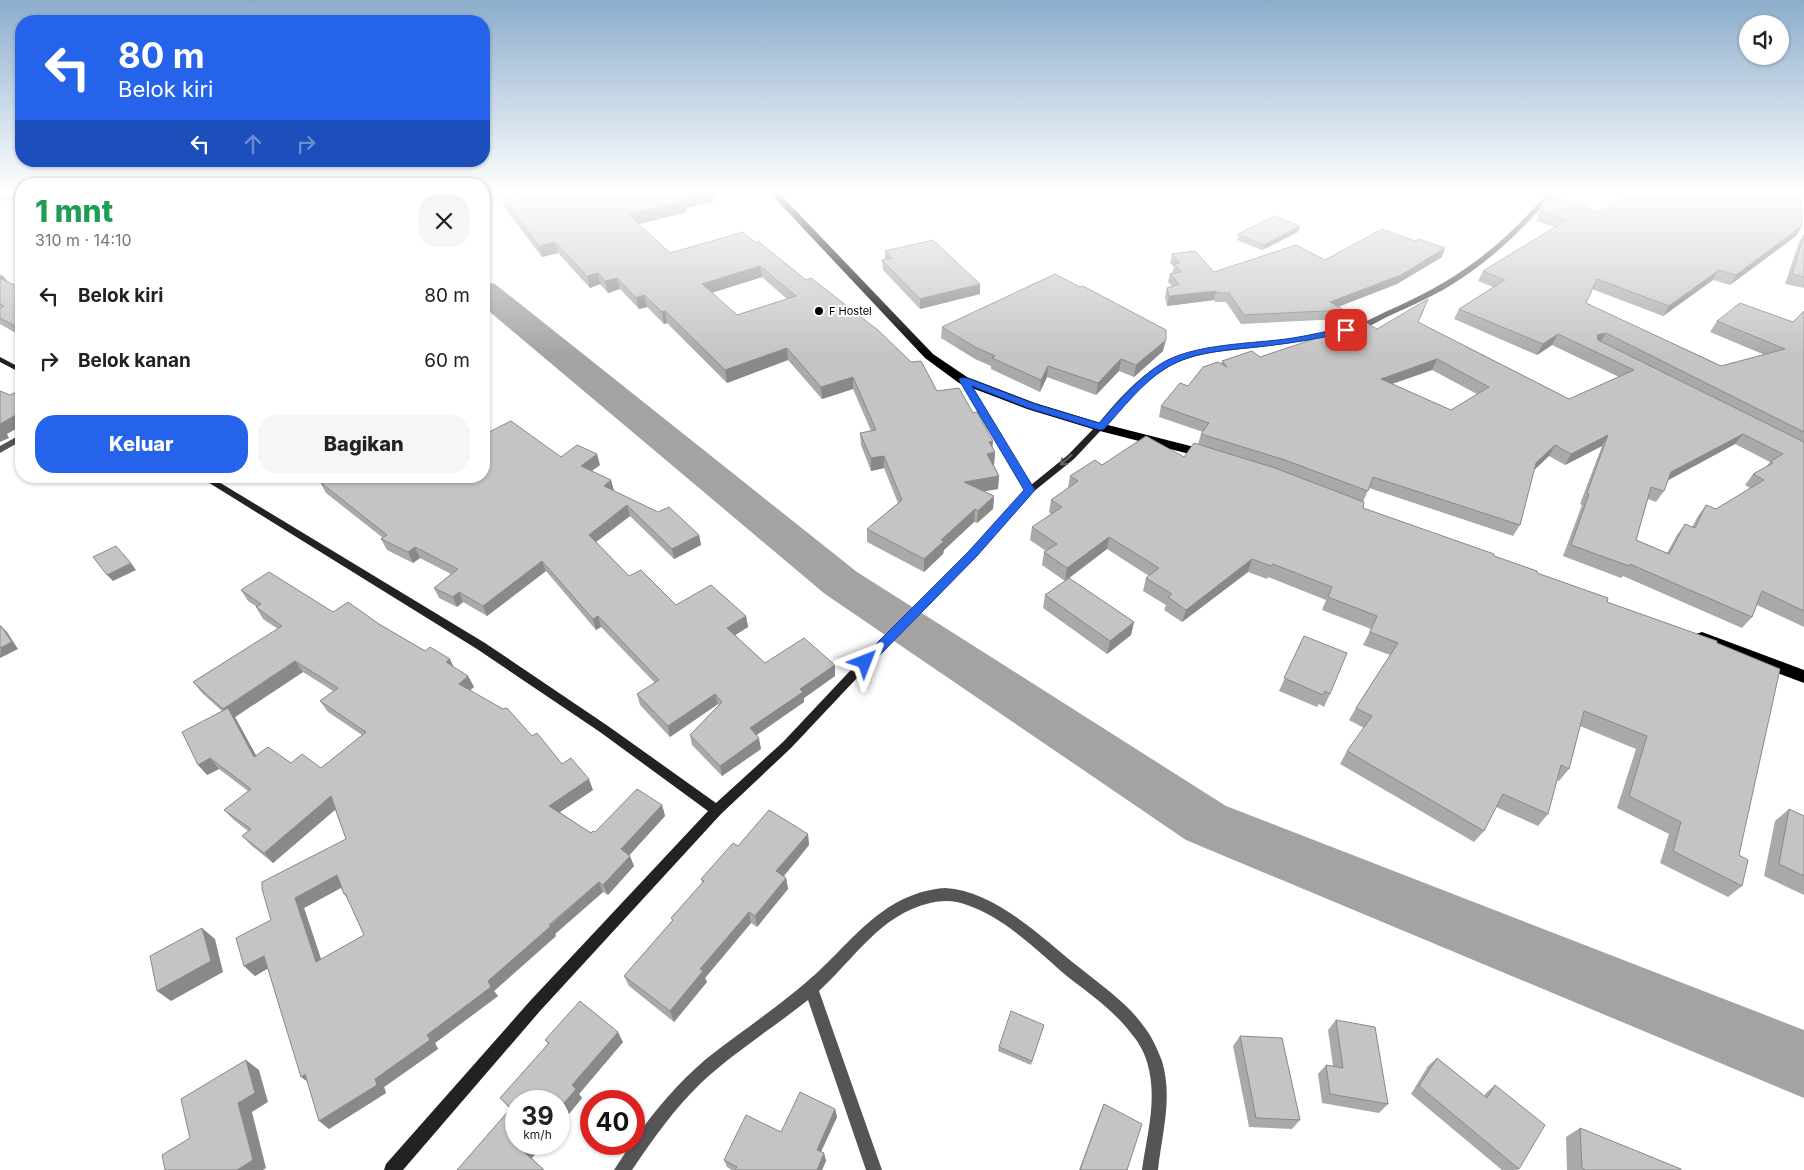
<!DOCTYPE html>
<html lang="id">
<meta charset="utf-8">
<style>
body{margin:0;font-family:Inter,sans-serif;background:#f6f6f6;color:#222;height:100vh;display:flex;flex-direction:column;font-size:19px;white-space:nowrap}
*{box-sizing:border-box;margin:0}
p{font-size:16px;color:#767676}
.icon{flex:none;width:28px;height:28px;fill:none;stroke:currentColor;stroke-width:2;stroke-linecap:round;stroke-linejoin:round}
.map{position:relative;flex:1;overflow:hidden}
.panel{position:absolute;left:15px;top:178px;width:475px;height:305px;display:flex;flex-direction:column;background:#fff;border-radius:20px;box-shadow:0 1px 4px #0004}
.panel>*{flex:none}
.top-card{position:absolute;left:15px;top:15px;width:475px;height:152px;border-radius:20px;box-shadow:0 1px 4px #0004;background:#2563eb;color:#fff;overflow:hidden}
.fabs{position:absolute;left:1739px;top:15px;display:grid;gap:10px}
.fabs a{display:grid;place-items:center;width:50px;height:50px;border-radius:50%;background:#fff;box-shadow:0 1px 4px #0004;font-size:25px}
.speed{position:absolute;left:505px;top:1090px;display:flex;gap:10px;font-size:25px;font-weight:700;text-align:center}
.speed>*{display:grid;place-content:center;width:65px;height:65px;border-radius:50%;background:#fff;box-shadow:0 1px 4px #0004;line-height:1}
.speed small{font-size:12px;font-weight:400}
.speed .limit{border:8px solid #d22;background:#fff;color:#111}
.pin{position:absolute;display:grid;place-items:center;width:42px;height:42px;color:#fff;margin:-21px;border-radius:10px;box-shadow:0 2px 8px #0006}
.me{position:absolute;width:55px;margin:-28px;rotate:45deg;stroke-linejoin:round;filter:drop-shadow(0 0 4px #0008)}
.turn{display:flex;align-items:center;gap:18px;height:105px;padding:0 20px;font-size:22px}
.turn .icon{width:65px;height:65px;stroke-width:2.5}
.turn b{display:block;font-size:35px;line-height:42px}
.lanes{display:flex;align-items:center;height:48px;padding:0 20px;background:#0003;justify-content:center;gap:25px;direction:ltr}
.lanes .off{opacity:.35}
.round{display:grid;place-items:center;flex:none;width:52px;height:52px;border-radius:20px;background:#f6f6f6}
.overview{display:flex;align-items:center;justify-content:space-between;height:85px;padding:0 20px}
h1{font-size:30px;font-weight:800;line-height:38px;color:#1e9e55}
.button{display:flex;gap:10px;margin-top:auto;padding:10px 20px}
.button a{flex:1;height:58px;border-radius:20px;background:#2563eb;color:#fff;font-size:20px;font-weight:800;line-height:58px;text-align:center}
.button a+a{background:#f6f6f6;color:#222}
ul{padding:0;list-style:none}
li{display:flex;align-items:center;gap:15px;height:65px;padding:0 20px}
li div{flex:1}
li b{display:block;font-size:19px}
li em{font-style:normal}
.map>svg:first-child{display:block}
.green{fill:#dcdcdc}
.lines{fill:none;stroke-linecap:round;stroke-linejoin:round}
.river{fill:#a3a3a3;fill-rule:evenodd}
.street{fill:#555;fill-rule:evenodd}
.secondary{fill:#222;fill-rule:evenodd}
.highway{fill:#000;fill-rule:evenodd}
.wall{fill:#a9a9a9;fill-rule:evenodd}
.shaded-wall{fill:#898989}
.building{fill:#c4c4c4;stroke:#898989;fill-rule:evenodd}
.oneway{stroke:#646464}
.route{fill:#2563eb;stroke:#184099}
.poi-dot{fill:#000;stroke:#fff;stroke-width:2}
.labels{text-anchor:middle;dominant-baseline:central;stroke-width:4;stroke-linejoin:round;paint-order:stroke}
.far-poi-label{font-size:11px;fill:#000;stroke:#fff;text-anchor:start}
</style>
<div class="map">
<svg width="1804" height="1170" viewBox="0 0 1804 1170">
<rect width="100%" height="100%" fill="#fff"/>
<path class="green" d="M484 192H570L484 210Z"/>
<g class="lines">
<path class="river" d="M484 282 495 284 857 572 1226 806 1804 1030V1098L1186 840 825 594 484 307Z"/>
<path class="street" d="M1548 192H1554C1523 231 1486 265 1443 290 1426 299 1409 307 1391 315 1380 320 1365 331 1352 330V326C1367 322 1380 314 1394 308 1459 279 1502 246 1548 192Z
M1341 329 1345 331 1344 333C1314 340 1283 344 1252 348 1224 351 1192 353 1167 368 1141 383 1123 407 1103 429L1100 430 1096 427C1115 402 1140 374 1169 360 1190 350 1216 348 1239 345 1273 341 1307 337 1341 329Z
M18 436H21V441L0 453V446Z
M945 888C996 891 1042 938 1080 968 1102 986 1126 1002 1142 1024 1151 1035 1157 1048 1162 1061 1173 1098 1162 1133 1158 1170H1142C1147 1133 1158 1099 1147 1062 1144 1051 1137 1040 1130 1032 1113 1010 1090 994 1068 977 1039 952 1004 917 967 905 955 900 942 900 930 903 881 914 854 959 819 991L882 1170H866L808 1000C773 1028 734 1052 701 1083 674 1109 653 1139 632 1170H614L631 1144H634V1140C655 1110 678 1083 706 1059 738 1034 772 1011 803 985 849 948 879 893 945 888Z"/>
<path class="secondary" d="M0 357 21 368V373L0 362Z
M960 378H963L967 380 1031 485 1068 455 1097 425 1100 424 1104 427 1074 459 1033 492 976 555 856 679 791 748 721 814 540 1011 403 1170H384L386 1164 530 1001 708 811 600 732 477 649 198 476H209L485 643 608 726 716 803 783 742 848 673 970 551 1025 490 959 380Z"/>
<path class="highway" d="M769 192H778L933 354 967 377 1035 403 1104 424 1214 452 1216 455 1209 459 1096 430 1027 409 959 383 925 358Z
M1702 632 1804 670V683L1696 642 1694 638 1696 634Z"/>
</g>
<path class="wall" d="M0 192H21V197L6 201 0 197Z
M526 192H714L716 201 686 208 687 212 639 224 670 253 743 232 937 391 993 449 995 452 994 465 999 476 998 489 984 491 994 496 993 509 977 523 974 522 944 550 943 554 924 572 867 542V529L898 503 884 468 871 471 861 445 860 433 871 431 853 389 822 399 788 360 727 383 667 323 664 324 647 307 639 309 620 289 608 293 600 284 590 288 558 253 542 257 505 208 502 197ZM762 277 787 299 737 315 712 293Z
M1543 203 1599 212 1802 226 1796 236 1730 285 1713 280 1663 316 1592 289 1586 303 1721 366 1765 355 1710 332 1717 321 1793 322 1804 311V627L1757 605 1752 617 1742 628 1623 576 1621 578 1563 556 1582 505 1580 504 1602 446 1565 465 1549 456 1534 470 1520 525 1513 536 1369 488 1363 502V508L1494 556 1607 602 1717 643 1742 886 1728 897 1660 863 1669 834 1617 808 1636 749 1580 726 1569 769 1559 781 1557 780 1548 814 1538 826 1496 807 1484 831 1474 842 1340 764 1347 751 1364 728 1349 720 1356 708 1390 655 1363 645 1371 629 1322 610 1326 600 1268 577 1267 579 1248 572 1182 622 1164 610 1166 605 1143 591 1146 578 1149 576 1107 549 1069 578 1134 622 1131 635 1107 654 1043 608 1045 595 1065 581 1042 565 1044 552 1046 551 1030 540 1032 527 1051 514 1049 512 1051 500 1068 488 1070 476 1102 465 1184 457 1198 444 1201 434 1203 432 1159 417 1161 406 1188 386 1221 364 1222 361 1260 357 1377 329 1424 310 1418 322 1569 399 1619 377 1552 345 1537 355 1454 319 1459 309 1493 287 1478 281 1483 271 1555 227 1536 221ZM1432 370 1477 394 1451 410 1392 384ZM1735 444 1770 462 1766 467 1753 474 1745 485 1750 488 1716 509 1706 505 1698 516 1692 527 1685 524 1677 535 1667 553 1636 540 1648 499 1656 502 1664 491 1668 480Z
M1298 232 1262 250 1237 240 1238 234Z
M1804 234V288L1785 284 1799 242Z
M885 251 980 294 920 309 883 270 882 260H885Z
M1172 254 1214 272 1325 260 1442 257 1397 284 1338 307 1344 310 1341 319 1241 324 1226 302H1215L1214 300 1167 306 1165 297 1167 288 1172 286 1168 282 1170 274 1172 273 1174 267 1170 263Z
M0 274 3 276 8 282 21 288V336L0 324Z
M942 327 1163 351 1134 377 1119 371 1096 395 1047 377 1040 392 991 369V366L975 359 941 338Z
M485 434 561 457 600 465 592 471 611 480 614 491 699 535 701 545 674 559 630 516 596 542 629 576 676 605 746 616 748 627 735 635 765 663 835 676 804 698V702L756 735 761 749 722 776 692 745 690 735 719 705 718 704 670 737 640 705 637 694 655 683 601 627 596 630 546 571 487 616 463 602 457 607 439 598 434 588 451 574 420 558 413 563 387 550 381 539 383 538 326 493 320 482 484 476Z
M241 590 333 612 379 624 468 676 474 687 470 690 532 736 562 764 593 790 560 812 591 833 595 832 662 805 665 816 629 855 634 866 608 895 603 892 555 934 556 936 494 991 498 996 435 1043 438 1049 384 1087 386 1093 329 1129 308 1082 268 968 255 976 244 966 271 920 346 839 335 810 273 863 252 846 242 836 248 831 234 820 224 810 248 791 219 769 207 775 222 711 202 693 193 682 278 629 263 619 256 607H257L248 601ZM303 672 333 691 320 701 328 712 362 735 321 768 291 763 256 756 235 717ZM341 888 344 894 348 900 364 935 321 959 304 908Z
M1304 636 1330 694 1324 707 1319 704 1317 707 1279 691Z
M1789 809 1804 816V895L1764 876 1775 821Z
M808 834 809 845 784 876 786 878 788 889 757 927 751 923 705 978 707 982 674 1022 629 986 624 976 672 921 671 918 702 883 701 879 738 846Z
M1336 1020 1388 1104 1379 1113 1322 1103 1318 1074 1326 1065 1333 1066 1328 1030Z
M1044 1025 1031 1065 998 1051 999 1047Z
M1240 1036 1300 1120 1292 1129 1249 1127 1233 1046Z
M545 1040 623 1042 579 1094 582 1098 559 1126V1101L516 1144H544L532 1158 544 1170H457L510 1109 500 1098 548 1044Z
M1437 1058 1484 1096 1486 1093 1495 1085 1519 1169 1517 1170H1502L1411 1094 1428 1066Z
M1104 1104 1127 1170H1079L1100 1113Z
M835 1109 837 1117 821 1152 824 1153 826 1161 822 1170H732L727 1167 724 1160 781 1132Z
M1580 1128 1681 1170H1567L1566 1137Z"/>
<path class="shaded-wall" d="M5 192H21V197L6 201 1 193Z
M707 192H714L716 201 686 208 687 212 631 226 629 215 682 198Z
M1300 226 1298 232 1262 250 1264 245Z
M1802 226 1796 236 1730 285 1736 275Z
M555 242 558 253 542 257 539 246Z
M1445 248 1442 257 1397 284 1327 311 1330 302Z
M760 266 762 277 704 295 702 284Z
M1719 270 1713 280 1663 316 1669 306Z
M598 273 600 284 590 288 587 276Z
M3 276 10 286 0 280V277Z
M617 278 620 289 608 293 605 281Z
M980 284V294L920 309V299Z
M1216 291 1214 300 1167 306 1169 296Z
M644 295 647 307 639 309 636 298Z
M665 311 667 323 664 324 662 312Z
M1606 333 1600 343 1591 345 1597 335Z
M1558 334 1552 345 1537 355 1543 344Z
M1166 340 1163 351 1134 377 1136 365Z
M787 348 788 360 727 383 725 370Z
M1121 359 1119 371 1096 395 1098 383Z
M1437 359 1432 370 1377 389 1381 379Z
M1048 366 1047 377 1040 392 1041 380Z
M853 377V389L822 399 821 387Z
M21 412V426L7 434 9 438 0 442V424Z
M1743 434 1735 444 1663 483 1671 472Z
M1608 435 1602 446 1565 465 1571 454Z
M993 441 992 453 995 452 994 465 986 466 989 442Z
M1555 445 1549 456 1530 474 1536 463Z
M597 454 600 465 584 476 581 466Z
M884 456V468L871 471V458Z
M999 476 998 489 963 495 964 482Z
M611 480 614 491 604 486Z
M994 496 993 509 977 523 978 511Z
M627 505 630 516 592 545 589 535Z
M975 509 974 522 944 550 943 554 924 572V559L941 540Z
M699 535 701 545 674 559 672 549Z
M1109 537 1107 549 1065 581 1067 568Z
M415 547 420 558 413 563 408 552Z
M1252 559 1248 572 1182 622 1186 610Z
M542 561 546 571 487 616 483 606Z
M131 563 136 570 113 581 107 575Z
M459 592 463 602 457 607 453 597Z
M598 616 601 627 596 630 593 619Z
M746 616 748 627 729 639 727 628Z
M1134 622 1131 635 1107 654 1110 641Z
M1 626 7 632 18 649 0 658Z
M450 659 455 670 446 662Z
M295 661 303 672 235 717 263 768 254 757 231 720 223 709Z
M835 665V676L804 698V702L751 739 750 728 800 689Z
M468 676 474 687 464 695 459 684Z
M715 694 718 704 670 737 668 726Z
M759 738 761 749 722 776 720 766Z
M210 758 219 769 207 775 198 765Z
M589 779 593 790 554 816 549 806Z
M331 796 338 807 273 863 264 853Z
M662 805 665 816 625 860 621 849Z
M808 834 809 845 778 883 776 871Z
M630 856 634 866 608 895 603 885Z
M337 875 346 885 304 908 325 971 316 962 295 898Z
M786 878 788 889 757 927 755 916Z
M599 882 603 892 555 934 556 936 494 991 498 996 435 1043 438 1049 384 1087 386 1093 329 1129 319 1121 375 1079 427 1035Z
M749 912 751 923 705 978 707 982 674 1022 670 1011 700 969Z
M202 928 215 939 223 972 171 1001 157 991Z
M264 956 274 965 255 976 244 966Z
M618 1032 623 1042 579 1094 582 1098 559 1126V1109L572 1085Z
M246 1060 259 1070 268 1102 252 1112 266 1168 263 1170H237L238 1103Z
M305 1074 312 1085 301 1077Z
M835 1109 837 1117 818 1158 817 1150Z
M529 1144H544L531 1159 523 1151Z
M824 1153 826 1161 822 1170H817Z"/>
<path class="building" d="M526 192H707L682 198 685 201 629 215 670 253 743 232 756 243 758 241 806 280 811 278 879 331 911 362 921 361 937 391 959 388 973 413 977 412 993 441 989 442 995 452 987 454 999 476 964 482 994 496 978 511 975 509 941 540 944 541 924 559 867 529 902 500 884 456 871 458 860 433 876 430 853 377 821 387 787 348 725 370 665 311 662 312 644 295 636 298 617 278 605 281 598 273 587 276 555 242 539 246 502 197ZM760 266 796 296 737 315 702 284Z
M1633 192H1802V226L1736 275 1719 270 1669 306 1597 279 1586 303 1721 366 1785 349 1717 321 1740 303 1793 322 1804 311V432L1606 333 1597 335 1598 340 1804 442V611L1762 591 1752 617 1630 564 1629 566 1571 545 1589 494 1587 493 1608 435 1571 454 1555 445 1536 463 1520 525 1373 477 1368 491 1285 460 1201 434 1209 423 1161 406 1180 383 1188 386 1203 367 1218 362 1227 367 1222 361 1252 351 1260 357 1365 322 1377 329 1428 299 1418 322 1569 399 1634 370 1558 334 1543 344 1459 309 1505 280 1483 271 1567 220 1540 211 1543 203 1550 195 1599 212ZM1437 359 1489 387 1451 410 1381 379ZM1743 434 1783 454 1771 461 1773 463 1753 474 1764 480 1716 509 1706 505 1695 528 1685 524 1669 554 1636 540 1651 487 1664 491 1671 472Z
M1274 216 1300 226 1264 245 1238 234Z
M1382 229 1415 241 1419 239 1445 248 1401 275 1330 302 1344 310 1244 315 1229 293H1217L1216 291 1169 296 1167 288 1179 284 1170 274 1181 272 1174 264 1180 263 1172 254 1195 251 1214 272 1296 245 1325 260Z
M1804 235V277L1792 274Z
M933 240 980 284 920 299 882 260 892 258 885 251Z
M1055 274 1080 287 1083 286 1166 330V340L1136 365 1121 359 1098 383 1048 366 1041 380 992 358 995 356 975 347 942 327Z
M0 278 21 288V329L0 318V308L4 306 0 304Z
M0 391 10 395 14 393 21 396V412L0 424Z
M511 421 561 457 577 445 597 454 581 466 611 480 604 486 658 512 669 507 699 535 672 549 627 505 589 535 629 576 641 570 676 605 711 585 746 616 727 628 765 663 804 638 835 665 800 689 803 692 750 728 759 738 720 766 690 735 722 702 715 694 668 726 637 694 659 680 598 616 593 619 542 561 483 606 459 592 453 597 434 588 458 569 415 547 408 552 381 539 387 535 320 482 332 476H484V433L485 434Z
M1146 436 1184 457 1194 443 1275 468 1364 502 1363 508 1494 554V556L1537 571V573L1608 598 1607 602 1717 641V643L1780 669 1739 855 1748 860 1742 886 1673 851 1681 822 1629 796 1647 736 1584 711 1569 769 1561 765 1548 814 1503 794 1484 831 1347 751 1372 716 1356 708 1398 643 1370 632 1377 616 1328 597 1332 587 1273 564 1271 566 1252 559 1186 610 1168 597 1172 594 1146 578 1159 568 1109 537 1067 568 1044 552 1057 544 1032 527 1062 507 1051 500 1078 481 1070 476 1095 460 1102 465Z
M116 546 131 563 107 575 93 557Z
M269 572 333 612 348 602 379 624 425 651 430 647 450 659 446 662 468 676 459 684 503 709 507 708 532 736 537 733 562 764 571 758 589 779 549 806 591 833 593 831 595 832 637 789 662 805 621 849 630 856 603 885 599 882 549 925 551 926 488 981 491 987 427 1035 430 1040 375 1079 377 1085 319 1121 305 1074 301 1077 264 956 244 966 236 938 271 920 262 889V882L346 839 331 796 264 853 242 836 251 829 224 810 251 789 210 758 198 765 182 732 228 708 254 757 268 747 291 763 302 754 321 768 366 732 320 701 338 688 295 661 223 709 193 682 282 626 256 607 261 604 241 590ZM337 875 344 894 345 893 364 935 316 962 295 898Z
M1069 578 1134 622 1110 641 1045 595Z
M0 626H1L12 642 0 648Z
M1304 636 1347 653 1330 694 1325 691 1323 695 1284 678Z
M1789 809 1804 816V876L1779 864Z
M769 810 808 834 776 871 786 878 755 916 749 912 700 969 703 971 670 1011 624 976 673 920 671 918 704 881 701 879 733 843 738 846Z
M202 928 211 961 157 991 150 956Z
M580 1001 618 1032 572 1085 576 1089 559 1109V1101H516V1144H529L523 1151 544 1170H457L511 1108 500 1098 549 1043 545 1040Z
M1011 1011 1044 1025 1032 1061 999 1047Z
M1336 1020 1375 1027 1388 1104 1330 1094 1326 1065 1343 1068Z
M1240 1036 1282 1038 1300 1120 1256 1118Z
M1437 1058 1487 1098 1495 1085 1545 1125 1519 1169 1419 1086Z
M246 1060 255 1093 238 1103 253 1160 237 1170H165L162 1155 190 1138 181 1099Z
M800 1092 835 1109 817 1150 824 1153 817 1170H735L737 1167 724 1160 746 1115 781 1132Z
M1104 1104 1142 1124 1127 1170H1080Z
M1580 1128 1681 1169V1170H1585L1582 1168Z"/>
<defs><path id="oneway-shaft" d="M-6 0H5M1.5-3L5.5 0L1.5 3" fill="none" stroke-width="1.6" stroke-linecap="round" stroke-linejoin="round" transform="scale(1.25)"/></defs>
<use class="oneway" href="#oneway-shaft" transform="translate(1066 460) rotate(139)"/>
<linearGradient id="sky" x2="0" y2="1"><stop stop-color="#8cadcc"/><stop offset="0.54" stop-color="#fff"/><stop offset="1" stop-color="#fff" stop-opacity="0"/></linearGradient>
<rect width="1804" height="356" fill="url(#sky)"/>
<path class="route" d="M1346 327 1349 328V332C1321 338 1294 343 1266 346 1234 350 1195 350 1166 368 1142 383 1123 408 1104 429L1100 430 1028 408 972 386 1035 490 977 556 870 665H861L859 662 861 659 969 551 1024 490 959 380 960 378H967L1035 404 1099 423C1118 403 1136 380 1159 365 1191 343 1255 344 1293 338 1311 335 1328 331 1346 327Z"/>
<circle class="poi-dot" cx="819" cy="311" r="5"/>
<g class="labels">
<g class="far-poi-label">
<text x="829" y="311">F Hostel</text>
</g>
</g>
</svg>
<div class="fabs">
<a><svg class="icon" aria-label="sound" viewBox="0 0 24 24"><path d="M4 9h4l5-4v14l-5-4H4zM17 9q2 3 0 6"/></svg></a>
</div>
<div class="speed"><div>39<small>km/h</small></div><div class="limit">40</div></div>
<div class="pin" style="left:1346px;top:330px;background:#d93025"><svg class="icon" aria-label="arrive" viewBox="0 0 24 24"><path d="M6 21V4h12l-3 4 3 4H6"/></svg></div>
<svg class="me" style="left:865px;top:662px" viewBox="-20 -20 40 40"><path d="M0-17L14 15 0 8-14 15z" fill="#2563eb" stroke="#fff" stroke-width="4"/></svg>
<div class="top-card">
<div class="turn"><svg class="icon" aria-label="left" viewBox="0 0 24 24"><path d="M17 20v-9H6M10 6l-5 5 5 5"/></svg><div><b>80 m</b>Belok kiri</div></div>
<div class="lanes"><svg class="icon" aria-label="left" viewBox="0 0 24 24"><path d="M17 20v-9H6M10 6l-5 5 5 5"/></svg><svg class="icon off" aria-label="ahead" viewBox="0 0 24 24"><path d="M12 20V5M6 11l6-6 6 6"/></svg><svg class="icon off" aria-label="right" viewBox="0 0 24 24"><path d="M7 20v-9h11M14 6l5 5-5 5"/></svg></div>
</div>
<section class="panel">
<div class="overview"><div><h1>1 mnt</h1><p>310 m · 14:10</p></div><a class="round"><svg class="icon" aria-label="close" viewBox="0 0 24 24"><path d="M6 6l12 12M18 6L6 18"/></svg></a></div>
<ul>
<li><svg class="icon" aria-label="left" viewBox="0 0 24 24"><path d="M17 20v-9H6M10 6l-5 5 5 5"/></svg><div><b>Belok kiri</b></div><em>80 m</em></li>
<li><svg class="icon" aria-label="right" viewBox="0 0 24 24"><path d="M7 20v-9h11M14 6l5 5-5 5"/></svg><div><b>Belok kanan</b></div><em>60 m</em></li>
</ul>
<div class="button"><a>Keluar</a><a>Bagikan</a></div>
</section>
</div>
